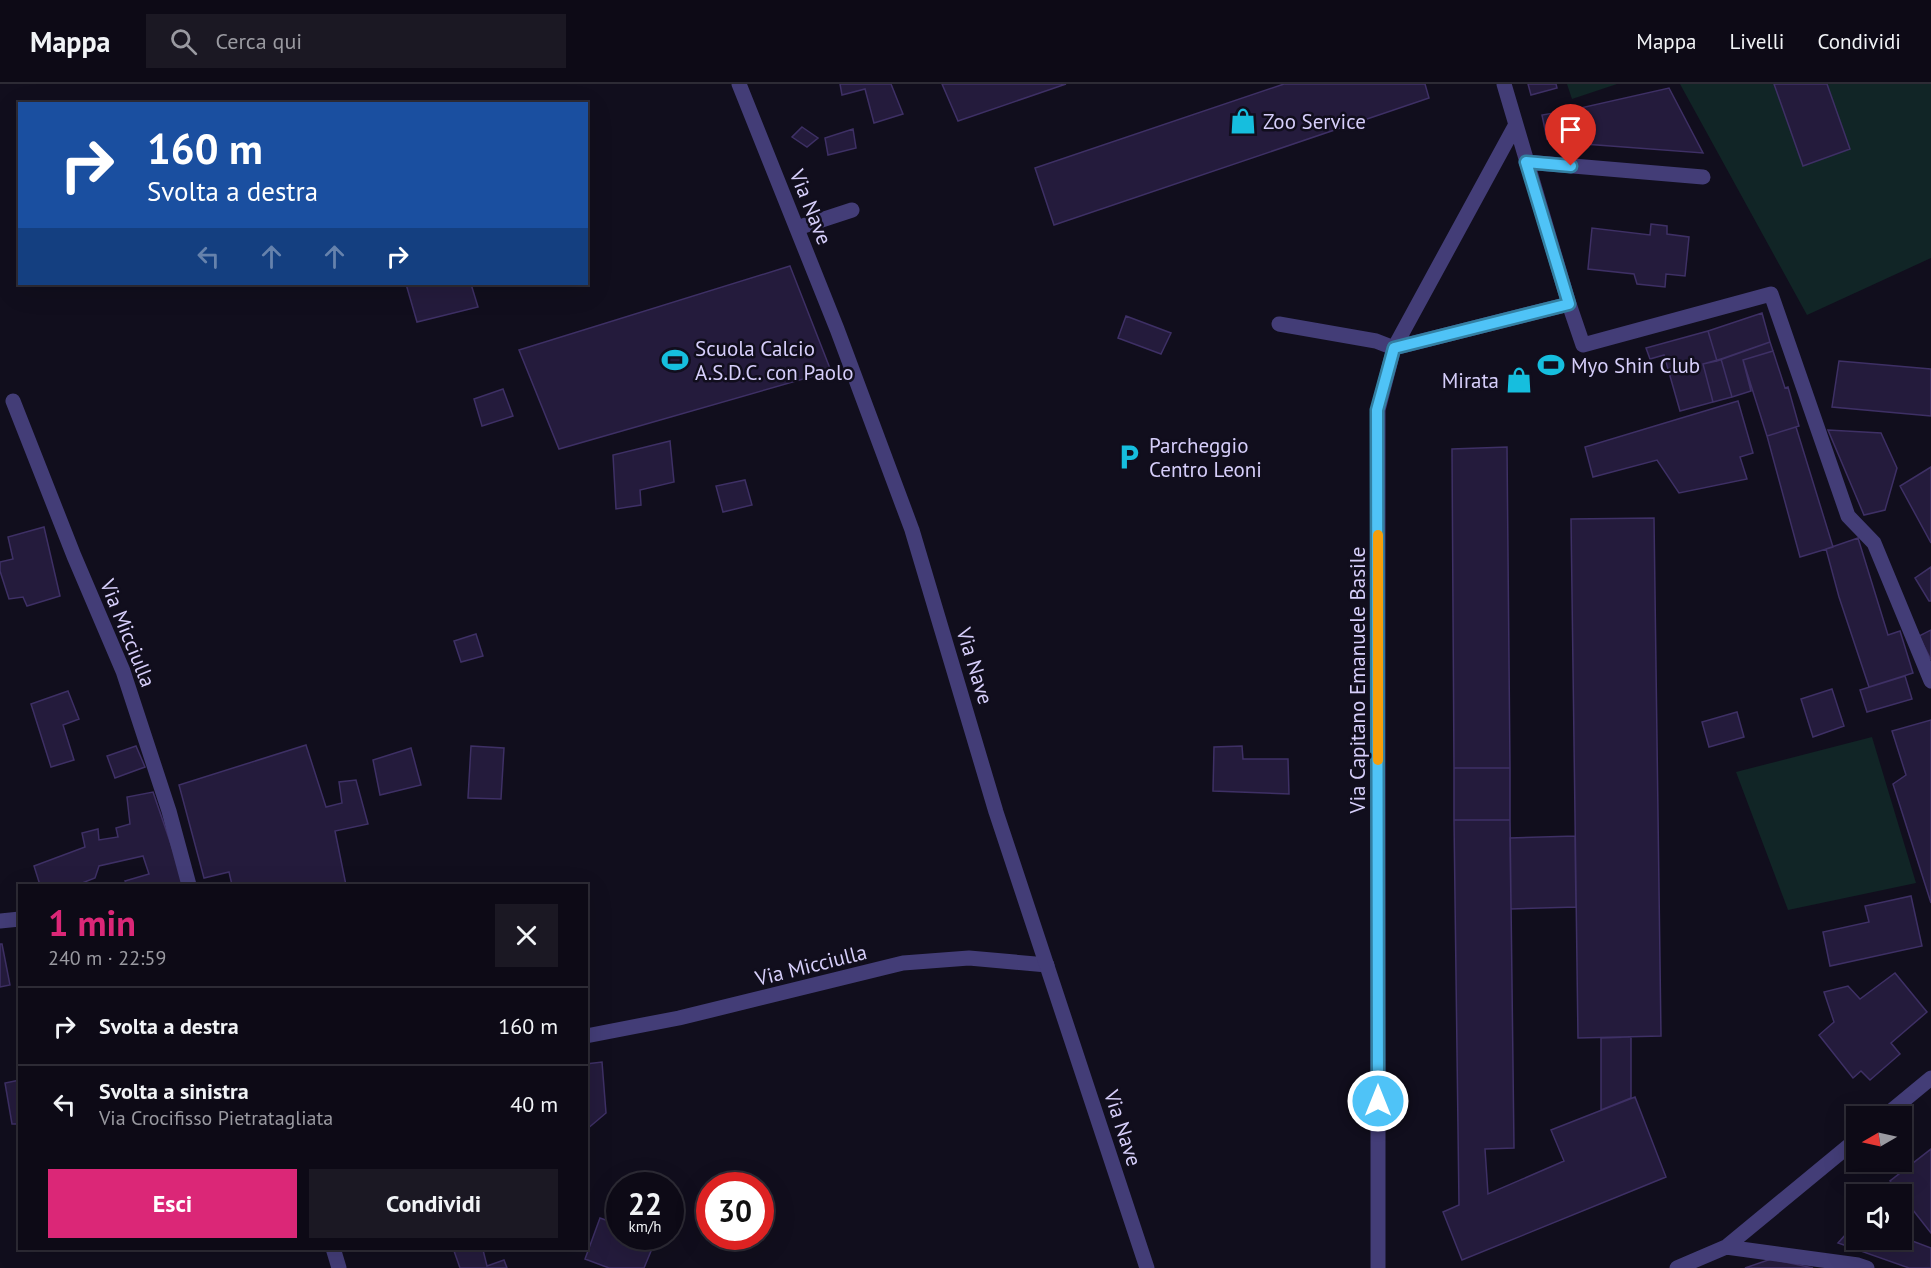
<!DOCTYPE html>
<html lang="it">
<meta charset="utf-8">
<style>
body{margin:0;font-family:"PT Sans",sans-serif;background:#1b1823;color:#f1f3f6;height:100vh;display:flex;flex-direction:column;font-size:22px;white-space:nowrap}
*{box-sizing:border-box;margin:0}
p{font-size:20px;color:#9a9aa1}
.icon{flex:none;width:33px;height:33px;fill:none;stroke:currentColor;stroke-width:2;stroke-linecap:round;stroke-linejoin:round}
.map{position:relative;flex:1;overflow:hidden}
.panel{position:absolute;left:18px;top:800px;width:570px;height:366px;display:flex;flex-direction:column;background:#0d0a16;border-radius:0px;box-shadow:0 6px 24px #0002,0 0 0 2px #2d2b35}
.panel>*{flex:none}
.banner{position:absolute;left:18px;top:18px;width:570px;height:183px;border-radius:0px;box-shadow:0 6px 24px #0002,0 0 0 2px #2d2b35;background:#1a4fa0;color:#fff;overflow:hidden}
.needle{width:39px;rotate:261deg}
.fabs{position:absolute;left:1846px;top:1022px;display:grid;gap:12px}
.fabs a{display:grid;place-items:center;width:66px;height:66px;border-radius:0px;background:#0d0a16;box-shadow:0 6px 24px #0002,0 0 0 2px #2d2b35;font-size:30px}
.speed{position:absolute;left:606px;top:1088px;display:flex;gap:12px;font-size:30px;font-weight:700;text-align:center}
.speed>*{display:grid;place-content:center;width:78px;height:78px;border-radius:50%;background:#0d0a16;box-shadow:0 6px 24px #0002,0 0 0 2px #2d2b35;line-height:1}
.speed small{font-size:15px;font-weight:400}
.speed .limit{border:9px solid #d22;background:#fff;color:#111}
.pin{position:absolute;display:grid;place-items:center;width:51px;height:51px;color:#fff;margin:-62px -26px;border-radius:50% 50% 50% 0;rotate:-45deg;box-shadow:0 0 6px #0007}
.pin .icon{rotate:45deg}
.me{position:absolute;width:66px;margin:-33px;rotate:0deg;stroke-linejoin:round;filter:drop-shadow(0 0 4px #0008)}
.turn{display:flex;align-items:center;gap:21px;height:126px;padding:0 30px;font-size:27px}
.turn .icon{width:78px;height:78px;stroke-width:2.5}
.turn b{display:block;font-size:42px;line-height:51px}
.lanes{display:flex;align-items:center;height:57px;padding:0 30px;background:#0003;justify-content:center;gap:30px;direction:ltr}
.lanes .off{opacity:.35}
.round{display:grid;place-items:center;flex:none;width:63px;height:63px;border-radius:0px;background:#1b1823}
.headline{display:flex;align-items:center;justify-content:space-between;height:102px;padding:0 30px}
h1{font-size:36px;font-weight:800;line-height:45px;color:#db2777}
.button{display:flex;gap:12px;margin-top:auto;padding:12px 30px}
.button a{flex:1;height:69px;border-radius:0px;background:#db2777;color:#fff;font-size:24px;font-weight:800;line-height:69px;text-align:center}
.button a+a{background:#1b1823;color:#f1f3f6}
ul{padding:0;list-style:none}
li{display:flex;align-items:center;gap:18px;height:78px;padding:0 30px;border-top:2px solid #2d2b35}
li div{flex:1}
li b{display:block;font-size:22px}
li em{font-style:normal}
header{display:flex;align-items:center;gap:36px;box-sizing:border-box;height:84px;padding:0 30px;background:#0d0a16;border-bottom:2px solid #2d2b35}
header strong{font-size:28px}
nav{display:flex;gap:33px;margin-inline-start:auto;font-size:21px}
.search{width:420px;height:54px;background:#1b1823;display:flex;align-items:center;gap:15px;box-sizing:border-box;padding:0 21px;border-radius:0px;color:#9a9aa1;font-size:22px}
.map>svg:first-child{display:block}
.green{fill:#112526}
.building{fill:#241b3c;stroke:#3e3065;stroke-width:1.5}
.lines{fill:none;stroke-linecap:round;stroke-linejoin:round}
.service{stroke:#433d77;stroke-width:15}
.minor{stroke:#433d77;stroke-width:15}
.tertiary{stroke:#433d77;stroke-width:15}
.route-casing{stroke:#337fa1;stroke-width:15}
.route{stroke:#4fc3f7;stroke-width:10}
.slow{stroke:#f59e0b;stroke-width:10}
.labels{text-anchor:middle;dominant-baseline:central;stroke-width:5;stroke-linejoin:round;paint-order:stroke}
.poi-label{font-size:21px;fill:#d6cefa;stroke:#110e1d;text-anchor:start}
.street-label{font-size:21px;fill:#d6cefa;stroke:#110e1d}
</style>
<header>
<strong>Mappa</strong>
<div class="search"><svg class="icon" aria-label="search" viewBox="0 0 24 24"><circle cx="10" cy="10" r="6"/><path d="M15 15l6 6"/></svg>Cerca qui</div>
<nav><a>Mappa</a><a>Livelli</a><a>Condividi</a></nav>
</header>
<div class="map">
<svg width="1931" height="1184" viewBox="0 0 1931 1184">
<rect width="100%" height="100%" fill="#110e1d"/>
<path class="green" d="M1567 0H1617L1572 15Z
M1680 0H1931V174L1807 231Z
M1872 653 1916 799 1788 826 1736 688Z"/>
<path class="building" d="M840 0H891L903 30 874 39 865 5 842 11Z
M942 0H1066L958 37Z
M1284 0H1425L1429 14 1054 141 1035 84Z
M1528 0H1556L1557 4 1531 11Z
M1774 0H1827L1850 65 1803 82Z
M1669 4 1703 69 1584 60 1576 25Z
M1576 25 1584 60 1547 55 1542 31Z
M802 43 818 54 807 63 792 53Z
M853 45 856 64 828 71 825 54Z
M1651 140 1667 142V150L1689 153 1685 192 1666 190 1665 203 1637 200 1634 190 1588 185 1592 144 1650 151Z
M790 182 831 287 559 365 519 266Z
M406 200H471L478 223 417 238Z
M1762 229 1770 258 1717 277 1708 247Z
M1126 232 1171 249 1161 270 1118 254Z
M1708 247 1717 277 1703 280 1713 318 1680 327 1664 271 1650 275 1646 264Z
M1770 258 1773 267 1743 276 1751 307 1732 313 1721 275Z
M1773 267 1785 304 1788 303 1799 342 1767 352 1743 276Z
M1721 275 1732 313 1713 318 1703 280Z
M1839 277 1931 285V332L1832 323Z
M503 305 513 332 482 342 474 315Z
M1738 317 1753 369 1740 373 1747 395 1679 409 1657 376 1593 393 1585 363Z
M1796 343 1833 463 1800 473 1767 352Z
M1828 346 1881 349 1897 384 1885 426 1864 431Z
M670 357 674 398 640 406 641 421 616 425 613 371Z
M1507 363 1510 684H1454L1452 365Z
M1931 383V459L1900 402Z
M745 396 752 421 723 428 716 402Z
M1654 434 1661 952 1578 954 1571 435Z
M44 443 60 512 27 522 23 513 9 515 0 487V478L13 475 8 453Z
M1858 454 1888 551 1900 547 1913 589 1869 603 1839 513 1826 465Z
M1931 483V517H1929L1915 494Z
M1931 546V576L1919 552Z
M476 550 483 572 461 578 454 557Z
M1905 592 1912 615 1867 628 1860 606Z
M1832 605 1844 642 1813 653 1801 615Z
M68 607 79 635 63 641 74 676 51 683 31 620Z
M1737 628 1744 653 1709 663 1702 638Z
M1931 636V819L1893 700 1906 691 1892 647Z
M306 661 326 723 342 719 339 698 356 696 368 740 335 747 346 801H232L229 788 204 794 179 701Z
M136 662 145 683 115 694 107 672Z
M471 662 504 664 501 715 468 714Z
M1242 662 1243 675H1288L1289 710 1213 707 1214 663Z
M411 664 421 701 380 711 373 676Z
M1454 684H1510V736H1454Z
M153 708 185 801H127L125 797 149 790 143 772 99 782 95 794 77 801H40L34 782 85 763 82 749 98 745 99 756 118 753 116 744 130 740 127 713Z
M1454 736H1510L1514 1064 1485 1065 1488 1110 1564 1077 1551 1046 1635 1013 1666 1093 1462 1176 1443 1128 1459 1121Z
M1575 752 1576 823 1511 825 1510 754Z
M1911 812 1922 862 1830 882 1823 848 1869 838 1865 822Z
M0 860H2L10 901 0 903Z
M1895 889 1927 928 1891 959 1900 970 1870 996 1861 987 1853 994 1819 951 1834 938 1824 908 1848 902 1860 915Z
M1631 953V1014L1601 1026V954Z
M602 978 606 1029 586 1046V980Z
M20 996V1040H12L5 999Z
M1931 1065V1149L1890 1097Z
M600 1134 620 1141V1152H648L656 1155 644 1184H609L585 1175Z
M1857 1138V1155H1902V1153L1931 1164V1184H1909L1838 1159Z
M453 1164H488L483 1166 487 1182 504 1176 507 1184H460Z
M1771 1175 1813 1184H1745Z"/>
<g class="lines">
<path class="service" d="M797 144 852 126
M1279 240 1376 257 1394 264
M333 1164 339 1184"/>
<path class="minor" d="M1504 0 1569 220 1583 261 1771 210 1848 432 1874 459 1931 597
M1526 78 1703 93
M1394 264 1569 220
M13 317 74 472 123 587 169 727 189 801
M0 837 20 835
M586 952 679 934 903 879 969 874 1047 881
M1885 1032 1931 994
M1726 1163 1857 1055
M1378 1184V326L1394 264 1515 42
M1677 1184 1726 1163 1858 1181 1867 1184"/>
<path class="tertiary" d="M739 0 837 245 912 446 996 728 1147 1184"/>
</g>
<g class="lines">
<g class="route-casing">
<path id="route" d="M1378 1017 1377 326 1394 264 1569 220 1526 78 1571 82"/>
</g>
<use href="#route" class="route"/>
<path class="slow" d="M1378 451V676"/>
</g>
<defs>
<g id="shop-bare" transform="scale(2.07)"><path d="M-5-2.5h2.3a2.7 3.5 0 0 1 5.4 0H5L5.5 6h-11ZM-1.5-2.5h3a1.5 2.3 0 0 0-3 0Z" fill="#16bede" stroke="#110e1d" stroke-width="2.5" paint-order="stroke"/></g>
<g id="stadium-bare" transform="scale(2.07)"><path d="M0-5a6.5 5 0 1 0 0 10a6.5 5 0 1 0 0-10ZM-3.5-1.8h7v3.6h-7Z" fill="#16bede" stroke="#110e1d" stroke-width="2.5" paint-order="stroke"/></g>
<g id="parking-bare" transform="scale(2.07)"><path d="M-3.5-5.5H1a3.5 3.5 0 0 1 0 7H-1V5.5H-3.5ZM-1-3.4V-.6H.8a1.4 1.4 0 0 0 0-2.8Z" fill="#16bede" stroke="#110e1d" stroke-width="2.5" paint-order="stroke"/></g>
</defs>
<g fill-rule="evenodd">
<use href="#shop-bare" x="1243" y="37"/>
<use href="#stadium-bare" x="675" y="276"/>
<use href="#stadium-bare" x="1551" y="281"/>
<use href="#shop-bare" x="1519" y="296"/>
<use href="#parking-bare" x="1129" y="373"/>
</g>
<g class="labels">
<g class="poi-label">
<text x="1263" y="37">Zoo Service</text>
<text x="695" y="264">Scuola Calcio<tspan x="695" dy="24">A.S.D.C. con Paolo</tspan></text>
<text x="1571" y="281">Myo Shin Club</text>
<text x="1499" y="296" text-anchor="end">Mirata</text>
<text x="1149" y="361">Parcheggio<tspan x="1149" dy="24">Centro Leoni</tspan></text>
</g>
<g class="street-label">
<text transform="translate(811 123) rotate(68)">Via Nave</text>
<text transform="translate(128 549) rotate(68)">Via Micciulla</text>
<text transform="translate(975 582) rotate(73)">Via Nave</text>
<text transform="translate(1357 596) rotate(-90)">Via Capitano Emanuele Basile</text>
<text transform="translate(811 881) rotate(-14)">Via Micciulla</text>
<text transform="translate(1123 1044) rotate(72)">Via Nave</text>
</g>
</g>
</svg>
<div class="fabs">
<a><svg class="needle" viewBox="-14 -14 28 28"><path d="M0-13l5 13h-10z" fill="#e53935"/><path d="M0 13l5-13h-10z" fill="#9a9aa1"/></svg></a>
<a><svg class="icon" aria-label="sound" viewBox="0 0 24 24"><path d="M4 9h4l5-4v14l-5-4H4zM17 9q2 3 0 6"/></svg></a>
</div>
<div class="speed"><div>22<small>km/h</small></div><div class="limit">30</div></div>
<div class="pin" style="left:1571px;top:82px;background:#d93025"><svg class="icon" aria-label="arrive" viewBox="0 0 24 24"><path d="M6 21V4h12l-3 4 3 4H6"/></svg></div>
<svg class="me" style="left:1378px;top:1017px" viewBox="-20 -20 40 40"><circle r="17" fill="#4fc3f7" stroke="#fff" stroke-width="3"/><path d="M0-11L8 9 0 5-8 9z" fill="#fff"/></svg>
<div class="banner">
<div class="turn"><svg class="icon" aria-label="right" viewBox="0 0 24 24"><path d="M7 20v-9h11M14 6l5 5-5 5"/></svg><div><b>160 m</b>Svolta a destra</div></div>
<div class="lanes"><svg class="icon off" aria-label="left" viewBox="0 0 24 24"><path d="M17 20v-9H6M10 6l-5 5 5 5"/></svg><svg class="icon off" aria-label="ahead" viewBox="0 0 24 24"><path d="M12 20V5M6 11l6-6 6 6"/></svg><svg class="icon off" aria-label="ahead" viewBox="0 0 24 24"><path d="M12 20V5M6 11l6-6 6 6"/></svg><svg class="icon" aria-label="right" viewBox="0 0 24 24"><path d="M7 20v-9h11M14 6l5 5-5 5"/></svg></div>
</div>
<section class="panel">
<div class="headline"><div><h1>1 min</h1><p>240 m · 22:59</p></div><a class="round"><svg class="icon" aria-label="close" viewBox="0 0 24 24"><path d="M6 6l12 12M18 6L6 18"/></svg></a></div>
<ul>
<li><svg class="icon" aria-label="right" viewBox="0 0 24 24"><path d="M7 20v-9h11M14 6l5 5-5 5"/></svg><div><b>Svolta a destra</b></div><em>160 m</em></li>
<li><svg class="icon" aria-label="left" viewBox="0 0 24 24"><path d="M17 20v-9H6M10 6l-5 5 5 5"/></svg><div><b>Svolta a sinistra</b><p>Via Crocifisso Pietratagliata</p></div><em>40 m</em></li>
</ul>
<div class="button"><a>Esci</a><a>Condividi</a></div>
</section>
</div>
